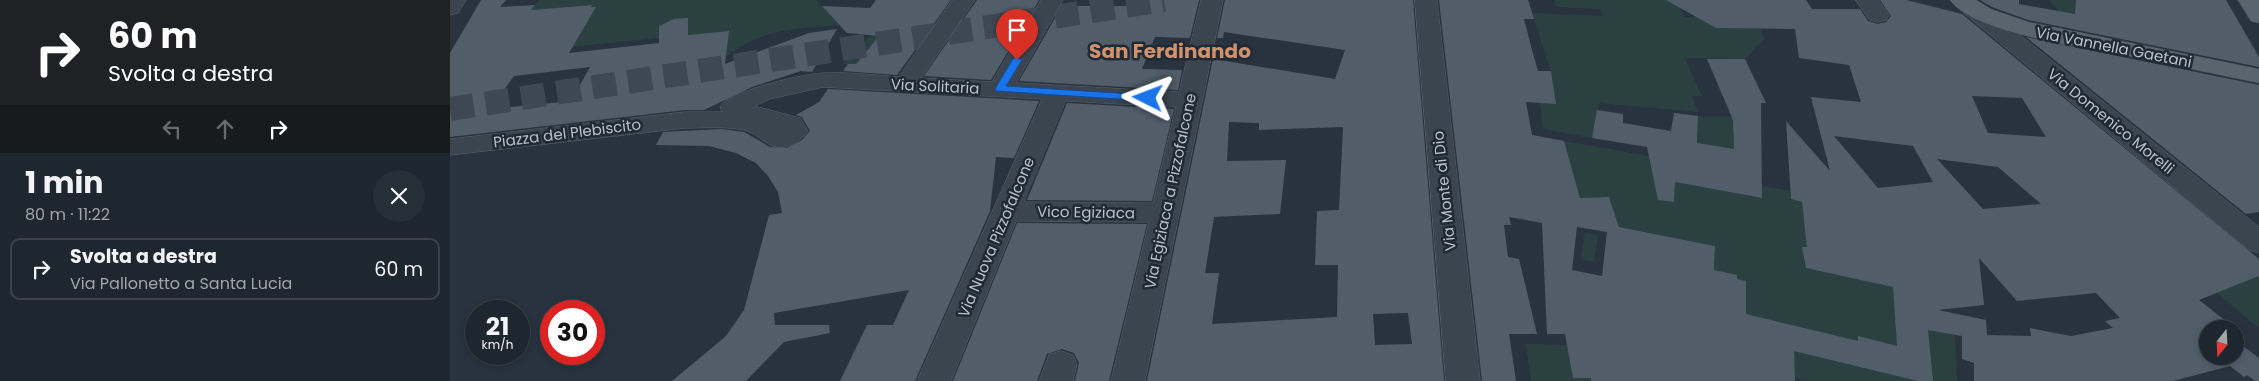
<!DOCTYPE html>
<html lang="it">
<meta charset="utf-8">
<style>
body{margin:0;font-family:Poppins,sans-serif;background:#262e37;color:#f1f3f6;height:100vh;display:flex;flex-direction:column;font-size:19px;white-space:nowrap}
*{box-sizing:border-box;margin:0}
p{font-size:16px;color:#a1a5aa}
.icon{flex:none;width:28px;height:28px;fill:none;stroke:currentColor;stroke-width:2;stroke-linecap:round;stroke-linejoin:round}
.map{position:relative;flex:1;overflow:hidden}
.sheet{display:flex;flex-direction:column;background:#1e262f;width:450px}
.sheet>*{flex:none}
.hud{background:#202124;color:#fff;overflow:hidden}
.needle{width:32px;rotate:198deg}
.controls{position:absolute;left:1749px;top:320px;display:grid;gap:10px}
.controls a{display:grid;place-items:center;width:45px;height:45px;border-radius:50%;background:#1e262f;box-shadow:0 2px 8px #0003,0 0 0 1px #3c434b;font-size:25px}
.speed{position:absolute;left:15px;top:300px;display:flex;gap:10px;font-size:25px;font-weight:700;text-align:center}
.speed>*{display:grid;place-content:center;width:65px;height:65px;border-radius:50%;background:#1e262f;box-shadow:0 2px 8px #0003,0 0 0 1px #3c434b;line-height:1}
.speed small{font-size:12px;font-weight:400}
.speed .limit{border:8px solid #d22;background:#fff;color:#111}
.pin{position:absolute;display:grid;place-items:center;width:42px;height:42px;color:#fff;margin:-51px -21px;border-radius:50% 50% 50% 0;rotate:-45deg;box-shadow:0 0 5px #0007}
.pin .icon{rotate:45deg}
.me{position:absolute;width:55px;margin:-28px;rotate:273deg;stroke-linejoin:round;filter:drop-shadow(0 0 4px #0008)}
.turn{display:flex;align-items:center;gap:18px;height:105px;padding:0 25px;font-size:22px}
.turn .icon{width:65px;height:65px;stroke-width:2.5}
.turn b{display:block;font-size:35px;line-height:42px}
.lanes{display:flex;align-items:center;height:48px;padding:0 25px;background:#0003;justify-content:center;gap:25px;direction:ltr}
.lanes .off{opacity:.35}
.round{display:grid;place-items:center;flex:none;width:52px;height:52px;border-radius:26px;background:#262e37}
.summary{display:flex;align-items:center;justify-content:space-between;height:85px;padding:0 25px}
h1{font-size:30px;font-weight:700;line-height:38px}
ul{padding:0;list-style:none}
li{display:flex;align-items:center;gap:15px;height:62px;margin:0 10px 8px;padding:0 15px;border:2px solid #3c434b;border-radius:10px}
li div{flex:1}
li b{display:block;font-size:19px}
li em{font-style:normal}
main{display:flex;flex:1;min-height:0}
.map>svg:first-child{display:block}
.green{fill:#2b4141}
.building{fill:#515e6a;fill-rule:evenodd}
.lines{fill:none;stroke-linecap:round;stroke-linejoin:round}
.major-tunnel{stroke:#3e4854;stroke-width:24;stroke-dasharray:24 12;stroke-linecap:butt}
.minor-casing{stroke:#59636d;stroke-width:1}
.major-casing{stroke:#454e58;stroke-width:1}
.minor{fill:#3b454f;fill-rule:evenodd}
.major{fill:#5a646f;fill-rule:evenodd}
.route{fill:#1a73e8;stroke:#114b97}
.labels{text-anchor:middle;dominant-baseline:central;stroke-width:5;stroke-linejoin:round;paint-order:stroke}
.street-label{font-size:15px;fill:#b8c0ca;stroke:#202a34}
.district-label{font-size:20px;font-weight:bold;fill:#cf916e;stroke:#202a34}
</style>
<main>
<section class="sheet">
<div class="hud">
<div class="turn"><svg class="icon" aria-label="right" viewBox="0 0 24 24"><path d="M7 20v-9h11M14 6l5 5-5 5"/></svg><div><b>60 m</b>Svolta a destra</div></div>
<div class="lanes"><svg class="icon off" aria-label="left" viewBox="0 0 24 24"><path d="M17 20v-9H6M10 6l-5 5 5 5"/></svg><svg class="icon off" aria-label="ahead" viewBox="0 0 24 24"><path d="M12 20V5M6 11l6-6 6 6"/></svg><svg class="icon" aria-label="right" viewBox="0 0 24 24"><path d="M7 20v-9h11M14 6l5 5-5 5"/></svg></div>
</div>
<div class="summary"><div><h1>1 min</h1><p>80 m · 11:22</p></div><a class="round"><svg class="icon" aria-label="close" viewBox="0 0 24 24"><path d="M6 6l12 12M18 6L6 18"/></svg></a></div>
<ul>
<li><svg class="icon" aria-label="right" viewBox="0 0 24 24"><path d="M7 20v-9h11M14 6l5 5-5 5"/></svg><div><b>Svolta a destra</b><p>Via Pallonetto a Santa Lucia</p></div><em>60 m</em></li>
</ul>
</section>
<div class="map">
<svg width="1809" height="381" viewBox="0 0 1809 381">
<rect width="100%" height="100%" fill="#28333f"/>
<path class="green" d="M90 0H366L390 25C346 29 312 28 276 57L278 31 119 47 146 7H141V5L81 10Z
M1105 0H1226L1235 17H1248L1267 28 1310 29 1314 39 1295 59 1235 58 1252 96H1242L1248 112 1149 103 1142 138 1093 129 1090 103 1105 99 1101 71 1082 13 1153 16 1151 9 1106 7Z
M1599 0H1649L1669 9 1611 16 1609 11Z
M432 32 405 65 393 64 421 35Z
M1248 116 1297 117 1300 136 1283 133 1284 149 1247 156Z
M1114 141 1199 156 1209 200 1224 202 1225 182 1311 198 1312 186 1340 191 1341 199 1352 202 1354 220 1359 221 1363 247H1352L1356 268 1458 290 1497 315 1500 311 1505 335 1507 381H1358L1306 369 1286 296 1296 297V281L1287 279V275L1276 272V277L1264 274 1265 246 1169 227 1159 197 1130 198Z
M1135 233 1148 235 1144 262 1131 259Z
M1809 276V328L1767 293Z
M1076 344 1117 345 1123 378H1141V381H1081Z"/>
<path class="building" d="M31 0H56L50 7 85 5 81 10 142 5 141 7H146L119 53 209 43V26L224 19 238 18V35L279 31 275 64 359 33 387 29 362 72 351 71 302 87 254 110H235L0 137V53ZM140 67 121 101 40 109 64 76Z
M426 0H501L447 75 393 71 398 64H406L429 36 397 33 372 6 420 8Z
M527 0H589L541 80 474 76Z
M687 0H749L740 38 705 37 692 69 732 70 728 90 569 81 612 6H687Z
M775 0H963L994 381H697L763 59 885 79 895 50 774 32 773 38H767ZM779 122 809 123V130L893 127 889 210 867 211 865 265H888L887 317 762 324 769 273H755L764 217 830 214 836 160 777 161ZM958 313 962 344 925 345 923 314Z
M989 0H1078L1084 19H1074L1082 50 1088 71H1101L1106 104 1076 102 1082 135 1114 141 1130 198 1159 197 1169 227 1265 246 1264 270 1287 275V279L1296 281V314L1408 341V336L1447 346 1443 287 1356 268 1352 247H1357L1352 202 1341 199 1336 121 1380 171 1361 97 1411 102 1399 65 1349 58 1345 29 1266 28 1216 0H1356L1362 9H1410L1418 21 1428 24 1436 22 1441 16 1430 0H1456L1512 14 1809 259V276L1749 300 1786 329H1758V356H1785V340L1809 358V381H1805L1797 375 1794 377 1780 366 1723 381H1524V363L1512 359V336L1478 330 1483 381H1468L1344 351 1345 381H1141V378H1123L1115 334H1097L1092 223 1059 217 1061 225H1054L1058 257 1069 259 1087 334H1059L1066 381H1032ZM1522 96 1572 98 1596 137 1538 133ZM1384 136 1463 146 1483 182 1428 188ZM1487 159 1548 167 1591 204 1533 209ZM1127 227 1157 232 1152 276 1122 270ZM1529 258 1567 301 1646 293 1670 318 1655 321 1663 328 1621 336 1580 328 1581 336 1537 335 1536 320 1488 310 1534 305Z
M1530 0H1569V4L1625 14 1626 0H1776L1809 57V67L1578 20 1542 7Z
M1576 37 1809 85V212L1796 214Z
M1257 59H1295L1316 103H1311L1312 198 1225 182 1224 202 1208 200 1197 147 1142 138 1147 110 1173 114V123L1221 131 1224 113 1248 116 1247 143 1284 149 1283 120Z
M378 89 589 101 564 158 546 157 540 211 465 381H390L417 325H443L459 290 324 313 325 325H379L380 333 334 342 296 381H222L276 336 294 310 319 215 332 213 328 192 318 176 306 163 286 153 259 146 206 145 213 132 272 129 294 132 320 147 337 148 352 140 360 131 352 117 346 115 369 102Z
M617 103 724 109 702 201 577 200Z
M567 223 697 224 659 381H625L629 363 624 353 612 349 597 354 587 381H503Z"/>
<g class="lines">
<path class="major-tunnel" d="M0 109 714 0"/>
<g class="minor-casing">
<path id="minor" d="M0 0H16L8 13 0 15Z
M503 0H525L471 78 542 82 591 0H613L566 83 729 92 751 0H773L695 381H661L699 222 566 221 501 381H467L592 99 373 87 320 99 304 106 350 118 358 131C350 142 335 152 321 145 311 140 305 133 294 130 275 126 254 128 235 128L0 155V139L235 112H272L270 106C280 91 355 73 375 73 399 72 424 75 448 77ZM616 101 726 107 703 203 574 202Z
M965 0H987L1030 381H996Z
M1406 0H1428L1439 15 1436 20 1428 22 1420 20Z
M1522 1 1530 3 1809 227V253L1799 250 1514 13 1511 8 1514 3Z
M611 351 623 355 627 364 623 381H589L599 355Z"/>
</g>
<g class="major-casing">
<path id="major" d="M1500 0H1526L1541 9 1578 22 1809 69V83C1766 74 1722 65 1679 56 1638 48 1523 33 1500 0Z
M1788 0H1809V23L1801 21Z"/>
</g>
<use href="#minor" class="minor"/>
<use href="#major" class="major"/>
</g>
<path class="route" d="M564 57H567L572 60 556 86 698 95 703 98 698 101 546 91 545 89Z"/>
<g class="labels">
<g class="street-label">
<text transform="translate(1664 47) rotate(11)">Via Vannella Gaetani</text>
<text transform="translate(485 86) rotate(3)">Via Solitaria</text>
<text transform="translate(1661 121) rotate(39)">Via Domenico Morelli</text>
<text transform="translate(117 133) rotate(-7)">Piazza del Plebiscito</text>
<text transform="translate(720 191) rotate(-78)">Via Egiziaca a Pizzofalcone</text>
<text transform="translate(994 191) rotate(-96)">Via Monte di Dio</text>
<text transform="translate(636 212) rotate(1)">Vico Egiziaca</text>
<text transform="translate(546 237) rotate(-67)">Via Nuova Pizzofalcone</text>
</g>
<g class="district-label">
<text x="720" y="51">San Ferdinando</text>
</g>
</g>
</svg>
<div class="controls">
<a><svg class="needle" viewBox="-14 -14 28 28"><path d="M0-13l5 13h-10z" fill="#e53935"/><path d="M0 13l5-13h-10z" fill="#a1a5aa"/></svg></a>
</div>
<div class="speed"><div>21<small>km/h</small></div><div class="limit">30</div></div>
<div class="pin" style="left:567px;top:60px;background:#d93025"><svg class="icon" aria-label="arrive" viewBox="0 0 24 24"><path d="M6 21V4h12l-3 4 3 4H6"/></svg></div>
<svg class="me" style="left:698px;top:98px" viewBox="-20 -20 40 40"><path d="M0-17L14 15 0 8-14 15z" fill="#1a73e8" stroke="#fff" stroke-width="4"/></svg>
</div>
</main>
